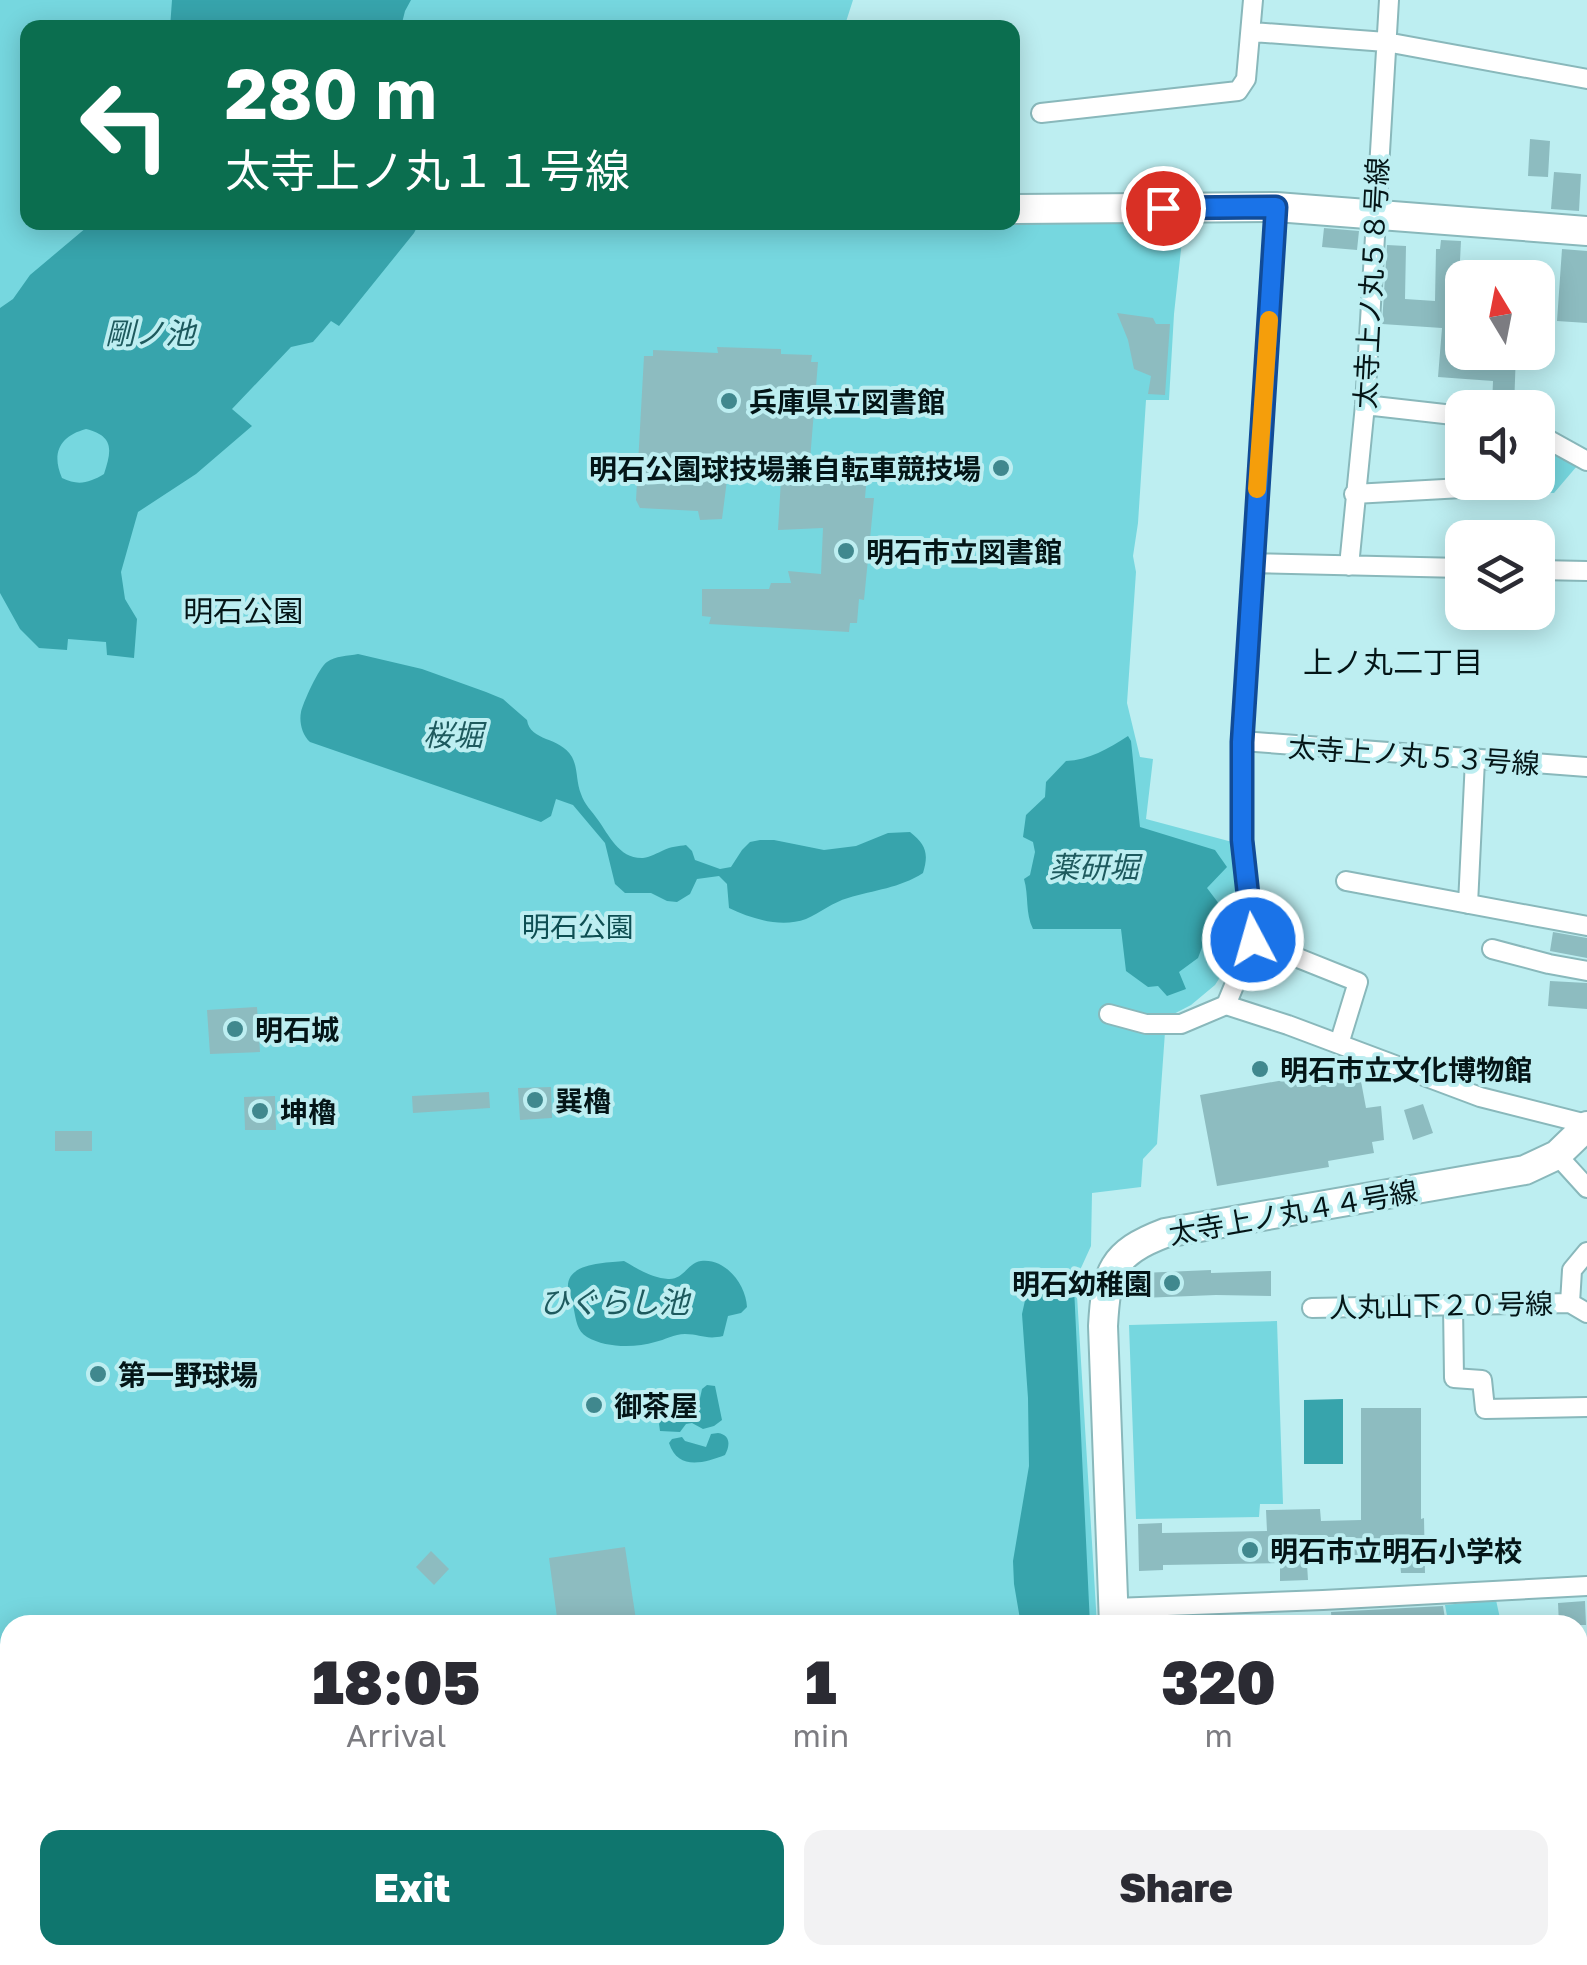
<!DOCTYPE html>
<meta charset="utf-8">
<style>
body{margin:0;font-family:"Golos Text","Noto Sans JP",sans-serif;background:#f2f2f3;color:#2b2b33;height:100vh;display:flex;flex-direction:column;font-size:38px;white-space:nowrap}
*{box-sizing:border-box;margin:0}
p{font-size:32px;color:#7c7c81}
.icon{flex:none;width:55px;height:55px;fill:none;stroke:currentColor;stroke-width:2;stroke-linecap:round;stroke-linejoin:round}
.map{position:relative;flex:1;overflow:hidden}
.details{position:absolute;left:0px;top:1615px;width:1588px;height:350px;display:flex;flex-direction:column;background:#fff;border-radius:30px 30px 0 0;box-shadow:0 5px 25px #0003}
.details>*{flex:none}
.top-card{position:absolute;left:20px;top:20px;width:1000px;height:210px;border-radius:20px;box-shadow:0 5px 25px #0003;background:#0b6e4f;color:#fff;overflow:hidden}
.needle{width:65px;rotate:350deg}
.fabs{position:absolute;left:1445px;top:260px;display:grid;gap:20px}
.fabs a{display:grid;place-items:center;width:110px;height:110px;border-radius:20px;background:#fff;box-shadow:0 5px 25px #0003;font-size:50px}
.pin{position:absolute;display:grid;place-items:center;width:85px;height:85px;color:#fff;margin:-42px;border:5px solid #fff;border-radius:50%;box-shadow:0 2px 10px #0007}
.me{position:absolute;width:110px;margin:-55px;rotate:354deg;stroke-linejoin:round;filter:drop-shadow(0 0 8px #0008)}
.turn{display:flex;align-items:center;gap:35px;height:210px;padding:0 40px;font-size:45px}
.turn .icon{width:130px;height:130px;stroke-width:2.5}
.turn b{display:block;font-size:70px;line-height:85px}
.eta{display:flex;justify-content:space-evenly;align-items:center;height:170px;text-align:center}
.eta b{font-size:60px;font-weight:800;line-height:70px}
.primary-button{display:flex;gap:20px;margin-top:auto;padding:20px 40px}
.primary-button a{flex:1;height:115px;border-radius:20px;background:#0f766e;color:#fff;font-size:40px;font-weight:800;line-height:115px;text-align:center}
.primary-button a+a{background:#f2f2f3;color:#2b2b33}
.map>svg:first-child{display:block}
.green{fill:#76d7df}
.water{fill:#37a4ac;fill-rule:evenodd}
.building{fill:#8dbcc0}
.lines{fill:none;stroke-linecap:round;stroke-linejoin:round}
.street-casing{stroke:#89b8bb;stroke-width:22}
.secondary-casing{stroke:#89b8bb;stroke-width:32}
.primary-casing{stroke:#89b8bb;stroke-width:35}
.street{stroke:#fff;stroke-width:18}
.secondary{stroke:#fff;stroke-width:28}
.primary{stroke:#fff;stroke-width:30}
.rail{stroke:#213739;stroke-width:5;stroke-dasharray:18 18;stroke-linecap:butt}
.route-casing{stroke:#114b97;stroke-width:25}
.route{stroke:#1a73e8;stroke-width:18}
.slow{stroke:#f59e0b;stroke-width:18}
.poi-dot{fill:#40888e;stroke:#bdeef1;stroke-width:4}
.labels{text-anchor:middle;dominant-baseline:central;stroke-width:8;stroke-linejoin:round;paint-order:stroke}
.street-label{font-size:28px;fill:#041517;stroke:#bdeef1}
.poi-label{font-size:28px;font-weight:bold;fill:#041517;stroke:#bdeef1;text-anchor:start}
.park-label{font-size:28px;fill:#0e4e52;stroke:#bdeef1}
.water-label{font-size:30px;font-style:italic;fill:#1e5a5e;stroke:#bdeef1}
.neighbourhood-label{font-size:30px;fill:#041517;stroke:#bdeef1}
</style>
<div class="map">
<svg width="1587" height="1965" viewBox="0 0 1587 1965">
<rect width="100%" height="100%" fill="#bdeef1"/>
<path class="green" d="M0 0H853L844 28H28V222H1184L1174 314 1169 400H1146L1138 523 1133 556 1136 572 1127 703 1140 757 1153 759 1146 819 1236 843 1241 934 1228 965 1215 985 1191 1005 1166 1018 1157 1144 1143 1159 1141 1187 1092 1193 1091 1246 1076 1279 1097 1625H10V1751L0 1752Z
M1538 444 1577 466 1554 493 1507 491 1512 483 1538 482Z
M1277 1321 1283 1504H1260L1259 1517 1136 1519 1129 1325Z
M1496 1600 1501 1623 1428 1625 1448 1621 1445 1605Z"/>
<path class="water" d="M172 0H411L405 11 401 27 170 28Z
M93 222 419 223 414 233 339 326 331 321 313 342 291 347 232 409 252 426 196 474 138 512 121 572 125 599 137 619 134 658 107 655 106 642 68 639 67 650 39 648 20 629 0 593V308L13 299 30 275ZM86 429C114 436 112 450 104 474 89 483 78 486 62 478 51 453 60 436 86 429Z
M358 654 422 669 486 692 503 699 527 720C530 742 560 736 572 757 578 768 576 782 581 794 584 804 592 811 598 820 609 835 619 859 643 858 651 857 657 853 664 850 670 847 679 846 686 845L692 851 695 860 720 869 731 867 742 850 750 842 760 840H774L824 850 856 846 888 833 910 832C926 845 929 853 923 873 900 888 874 890 848 898 833 902 820 913 806 919 781 928 752 919 729 908L727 884 719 876 697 879 690 894 677 902 667 901 651 893H625L615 884 605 843 573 805 556 799 551 816 541 822 310 742C302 735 299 722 301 712 303 703 319 667 327 662 335 656 348 656 358 654Z
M1128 736 1131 741 1140 827 1215 850 1227 867 1207 888 1232 921 1230 935 1204 942 1198 958 1179 972 1186 989 1167 996 1158 986 1148 987 1126 971 1121 929H1033C1025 913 1029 896 1024 879L1030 875 1035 852 1033 842 1023 837 1026 815 1045 797 1046 782 1066 761C1089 760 1108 749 1128 736Z
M624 1261C638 1269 652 1278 668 1279 684 1280 687 1263 701 1261 726 1258 746 1285 747 1307L741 1313 728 1316 723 1336C706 1340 700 1334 685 1334 674 1334 665 1340 655 1342 635 1348 606 1348 587 1337 577 1331 576 1320 574 1310 573 1302 569 1295 568 1288 566 1262 607 1263 624 1261Z
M1052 1275 1074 1287 1090 1625H1021L1014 1584 1013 1561 1029 1466 1028 1398 1022 1314 1028 1287 1038 1276Z
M707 1385 715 1386 722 1420 714 1426 703 1429 692 1423 686 1424 680 1432 660 1431 659 1424 669 1400 675 1397 679 1401 680 1409 687 1414 697 1412 702 1389Z
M1343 1399V1464H1304V1400Z
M718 1433C731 1435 730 1446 725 1455 704 1463 678 1471 669 1443L672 1439 682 1437 685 1441 706 1447 711 1434Z"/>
<path class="building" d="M1530 139 1550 141 1548 177 1528 176Z
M1554 172 1581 174 1579 211 1551 209Z
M1324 228 1359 231 1357 250 1322 247Z
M1441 240 1461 241 1456 339H1462V352H1516L1514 408H1492L1493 381 1438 377 1442 328 1382 324 1387 245 1406 246 1405 299 1435 301 1436 249H1440Z
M1562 249 1587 251V323L1557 321Z
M1117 313 1153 318 1156 324H1170L1165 395 1148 394 1151 376 1134 369 1128 340Z
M717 347 781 349V354L812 355 811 362H818L809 472 867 474 865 498H874L864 600 859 599 857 623H850L849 632 709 624 711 617 702 616V589H769L771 583H791L788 571 821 574 823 528 778 530 781 480H727L722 519 700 520 698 511 640 508 636 500 644 356H653V350L718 353Z
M1553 932 1587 938V958L1550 951Z
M1550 981 1587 983V1009L1548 1006Z
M257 1007 260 1052 210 1054 207 1010Z
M1360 1076 1366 1108 1381 1106 1384 1140 1372 1142 1374 1153 1328 1161 1329 1167 1217 1186 1200 1095 1295 1078 1297 1087Z
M551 1087 552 1118 520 1120 518 1088Z
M489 1092 490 1108 413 1113 412 1096Z
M275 1096 276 1130H245L244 1097Z
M1423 1104 1433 1133 1413 1140 1404 1110Z
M55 1131H92V1151H55Z
M1211 1270V1273L1271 1271V1296L1216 1295 1141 1298V1273Z
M1361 1408H1421V1519L1424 1518 1425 1573H1401L1400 1561 1307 1564 1308 1580 1280 1581V1563L1163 1565V1570L1139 1571 1138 1524 1162 1523V1533L1267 1531 1266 1510 1320 1509 1321 1521 1361 1520Z
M625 1547 636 1620 601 1625H558L549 1558Z
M431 1551 449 1569 434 1585 416 1567Z
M1585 1601 1586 1625H1559L1558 1603Z
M1443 1606 1446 1625H1332L1331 1612Z"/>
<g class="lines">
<g class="street-casing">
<path id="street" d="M1252 32 1386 42 1587 79
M1041 113 1238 91 1246 79 1253 0
M1365 405 1462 416
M1538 434 1587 461
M1354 494 1498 486 1500 482
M1252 563 1462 568
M1349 566 1365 405 1389 0
M1538 570 1587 571
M1242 741 1587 767
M1346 881 1587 926
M1468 904 1475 760
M1253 940 1358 982 1339 1044
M1492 949 1549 964 1587 971
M1226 1005 1288 1025 1480 1097 1587 1124
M1109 1014 1146 1024H1181L1226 1005 1253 940 1243 841 1242 741 1276 207
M1557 1155 1587 1188
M1587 1252 1572 1270 1570 1303 1587 1313
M1453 1305 1454 1378 1482 1380 1485 1409 1587 1407
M1312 1308 1570 1303
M1114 1608 1323 1600 1587 1586
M1578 1733H1587"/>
</g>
<g class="secondary-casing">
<path id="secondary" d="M1012 209 1276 207 1587 231
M1114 1625 1103 1326C1106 1272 1112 1253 1165 1233L1525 1170 1557 1155 1587 1126
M1578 1880H1587
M420 1955V1965
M1074 1955V1965"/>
</g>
<g class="primary-casing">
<path id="primary" d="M0 1779 10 1778"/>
</g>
<use href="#street" class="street"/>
<use href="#secondary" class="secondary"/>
<use href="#primary" class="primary"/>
<path class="rail" d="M1578 1928H1587
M0 1934H10
M233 1955H279
M1480 1955 1587 1960
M0 1957 127 1965
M377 1965 741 1955"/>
</g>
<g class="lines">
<g class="route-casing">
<path id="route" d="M1163 208 1276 207 1242 742V840L1253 940"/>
</g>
<use href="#route" class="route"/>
<path class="slow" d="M1257 489 1269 320"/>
</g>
<g class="poi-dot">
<circle cx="729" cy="401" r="10"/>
<circle cx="1001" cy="468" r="10"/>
<circle cx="846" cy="551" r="10"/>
<circle cx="235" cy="1029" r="10"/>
<circle cx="1260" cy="1069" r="10"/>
<circle cx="535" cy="1100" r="10"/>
<circle cx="260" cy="1111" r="10"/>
<circle cx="1172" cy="1283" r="10"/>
<circle cx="98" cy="1374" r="10"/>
<circle cx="594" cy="1405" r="10"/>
<circle cx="1250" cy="1550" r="10"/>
</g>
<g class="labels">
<g class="street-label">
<text transform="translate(1371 283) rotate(-87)">太寺上ノ丸５８号線</text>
<text transform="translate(1414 755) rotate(4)">太寺上ノ丸５３号線</text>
<text transform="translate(1293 1212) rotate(-10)">太寺上ノ丸４４号線</text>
<text transform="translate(1441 1305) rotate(-1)">人丸山下２０号線</text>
</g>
<g class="poi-label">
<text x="749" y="401">兵庫県立図書館</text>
<text x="981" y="468" text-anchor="end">明石公園球技場兼自転車競技場</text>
<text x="866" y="551">明石市立図書館</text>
<text x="255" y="1029">明石城</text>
<text x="1280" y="1069">明石市立文化博物館</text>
<text x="555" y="1100">巽櫓</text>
<text x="280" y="1111">坤櫓</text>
<text x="1152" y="1283" text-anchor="end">明石幼稚園</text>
<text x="118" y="1374">第一野球場</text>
<text x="614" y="1405">御茶屋</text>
<text x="1270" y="1550">明石市立明石小学校</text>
</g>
<g class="park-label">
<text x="578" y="926">明石公園</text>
</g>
<g class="water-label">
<text x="150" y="333">剛ノ池</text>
<text x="453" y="735">桜堀</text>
<text x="1094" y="867">薬研堀</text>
<text x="614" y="1302">ひぐらし池</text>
</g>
<g class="neighbourhood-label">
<text x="243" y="611">明石公園</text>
<text x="1393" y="662">上ノ丸二丁目</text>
</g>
</g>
</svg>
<div class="fabs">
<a><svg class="needle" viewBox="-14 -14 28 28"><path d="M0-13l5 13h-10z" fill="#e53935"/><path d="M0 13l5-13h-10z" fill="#7c7c81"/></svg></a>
<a><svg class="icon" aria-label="sound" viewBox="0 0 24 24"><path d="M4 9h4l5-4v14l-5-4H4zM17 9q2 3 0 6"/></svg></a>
<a><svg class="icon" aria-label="layers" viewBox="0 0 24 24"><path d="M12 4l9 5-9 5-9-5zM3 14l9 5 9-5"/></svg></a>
</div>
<div class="pin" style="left:1163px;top:208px;background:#d93025"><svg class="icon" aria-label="arrive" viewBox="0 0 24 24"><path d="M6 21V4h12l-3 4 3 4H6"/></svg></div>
<svg class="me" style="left:1253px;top:940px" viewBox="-20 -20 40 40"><circle r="17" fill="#1a73e8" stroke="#fff" stroke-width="3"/><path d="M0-11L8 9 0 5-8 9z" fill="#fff"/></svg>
<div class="top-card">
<div class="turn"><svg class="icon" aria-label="left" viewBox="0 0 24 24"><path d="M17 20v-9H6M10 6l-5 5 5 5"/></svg><div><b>280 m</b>太寺上ノ丸１１号線</div></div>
</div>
<section class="details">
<div class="eta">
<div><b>18:05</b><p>Arrival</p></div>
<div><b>1</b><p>min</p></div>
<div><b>320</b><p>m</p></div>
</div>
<div class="primary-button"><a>Exit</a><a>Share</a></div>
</section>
</div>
